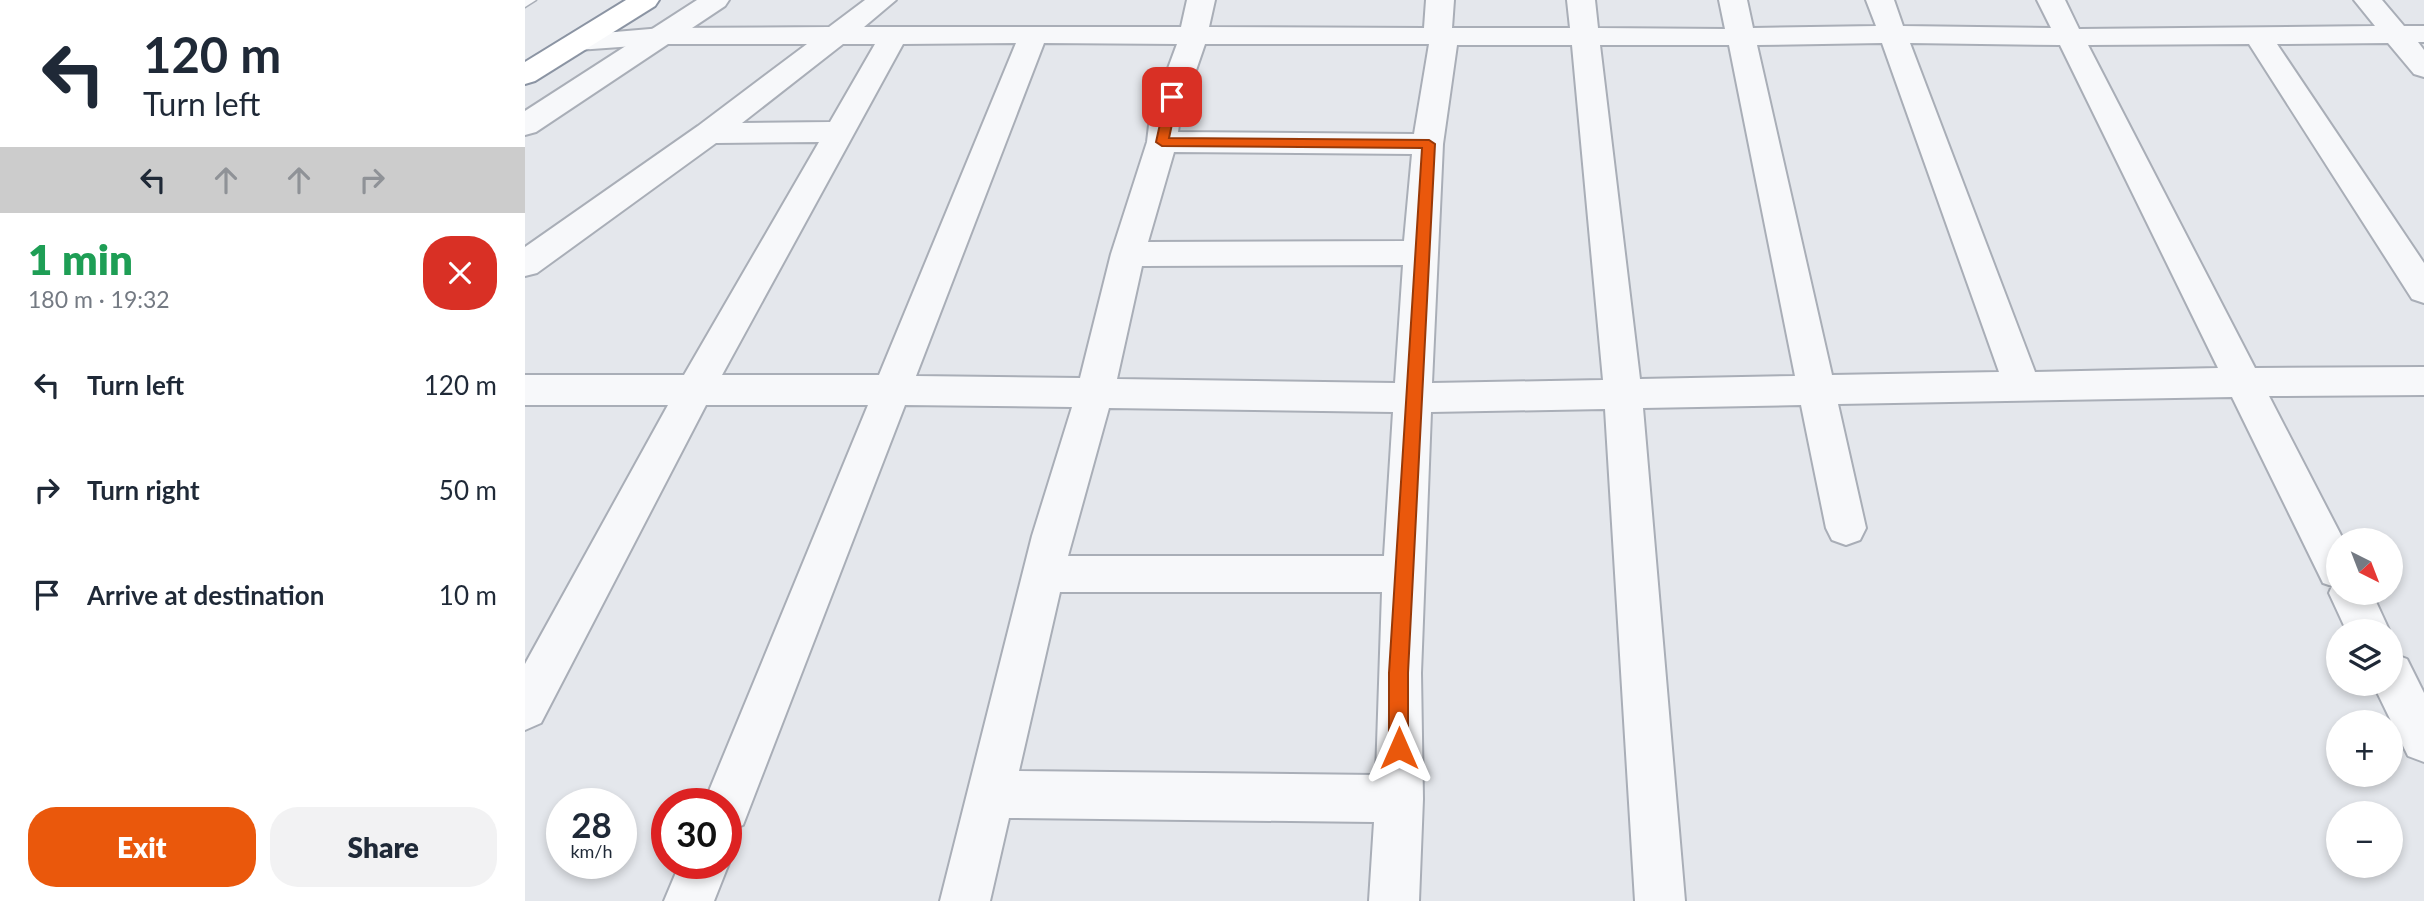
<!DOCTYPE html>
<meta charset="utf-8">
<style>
body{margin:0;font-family:Lato,sans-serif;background:#f2f2f3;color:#1f2937;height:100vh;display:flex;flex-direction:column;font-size:26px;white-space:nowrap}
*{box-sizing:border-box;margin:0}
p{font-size:23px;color:#747a83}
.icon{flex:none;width:38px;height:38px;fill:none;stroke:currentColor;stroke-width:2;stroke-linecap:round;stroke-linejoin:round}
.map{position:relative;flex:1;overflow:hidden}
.side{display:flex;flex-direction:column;background:#fff;width:525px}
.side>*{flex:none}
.banner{background:#fff;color:#1f2937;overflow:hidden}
.needle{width:46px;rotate:138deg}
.tools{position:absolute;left:1801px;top:528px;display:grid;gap:14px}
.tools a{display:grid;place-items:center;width:77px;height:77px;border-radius:50%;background:#fff;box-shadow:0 4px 10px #0003;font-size:35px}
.speed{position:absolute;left:21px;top:788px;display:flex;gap:14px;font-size:35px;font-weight:700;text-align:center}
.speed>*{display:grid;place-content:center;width:91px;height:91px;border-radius:50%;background:#fff;box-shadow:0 4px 10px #0003;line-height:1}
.speed small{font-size:18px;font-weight:400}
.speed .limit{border:10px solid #d22;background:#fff;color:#111}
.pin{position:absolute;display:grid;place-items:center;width:60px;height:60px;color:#fff;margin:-30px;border-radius:14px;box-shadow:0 4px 10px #0006}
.me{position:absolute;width:77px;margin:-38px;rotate:0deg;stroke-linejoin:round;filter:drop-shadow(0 0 5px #0008)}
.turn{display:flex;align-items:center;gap:24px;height:147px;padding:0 28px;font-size:32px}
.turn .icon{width:91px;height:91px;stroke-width:2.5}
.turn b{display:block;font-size:49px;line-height:60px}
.lanes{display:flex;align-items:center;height:66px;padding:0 28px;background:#0003;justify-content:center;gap:35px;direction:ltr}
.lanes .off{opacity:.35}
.round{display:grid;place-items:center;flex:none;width:74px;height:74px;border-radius:28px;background:#f2f2f3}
.headline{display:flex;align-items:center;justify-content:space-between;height:119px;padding:0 28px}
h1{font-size:42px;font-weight:800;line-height:52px;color:#1e9e55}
.button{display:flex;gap:14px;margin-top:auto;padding:14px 28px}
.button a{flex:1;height:80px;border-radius:28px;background:#ea580c;color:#fff;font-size:28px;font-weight:800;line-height:80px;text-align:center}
.button a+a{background:#f2f2f3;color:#1f2937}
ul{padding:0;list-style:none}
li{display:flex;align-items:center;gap:21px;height:105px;padding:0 28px}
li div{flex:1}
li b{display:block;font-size:26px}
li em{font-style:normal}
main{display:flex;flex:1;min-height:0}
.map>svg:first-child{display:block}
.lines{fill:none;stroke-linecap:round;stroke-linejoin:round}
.service-casing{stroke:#a9aeb7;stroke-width:3}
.minor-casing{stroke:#a9aeb7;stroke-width:4}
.tertiary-casing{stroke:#a9aeb7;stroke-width:4}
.trunk-casing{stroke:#8b94a3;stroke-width:4}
.service{fill:#f7f8fa;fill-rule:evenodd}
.minor{fill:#f7f8fa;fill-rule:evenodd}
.tertiary{fill:#f7f8fa;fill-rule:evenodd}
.trunk{fill:#fff;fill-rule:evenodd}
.route{fill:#ea580c;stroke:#983908;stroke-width:2}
</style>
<main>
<section class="side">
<div class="banner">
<div class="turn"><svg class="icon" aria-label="left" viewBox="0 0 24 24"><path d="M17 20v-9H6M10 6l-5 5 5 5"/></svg><div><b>120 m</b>Turn left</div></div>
<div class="lanes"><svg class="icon" aria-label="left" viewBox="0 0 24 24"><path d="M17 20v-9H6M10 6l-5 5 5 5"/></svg><svg class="icon off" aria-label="ahead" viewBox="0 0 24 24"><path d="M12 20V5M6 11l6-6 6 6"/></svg><svg class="icon off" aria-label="ahead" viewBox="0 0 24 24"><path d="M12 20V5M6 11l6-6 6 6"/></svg><svg class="icon off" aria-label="right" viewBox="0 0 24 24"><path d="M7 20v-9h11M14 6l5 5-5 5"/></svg></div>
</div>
<div class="headline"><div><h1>1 min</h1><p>180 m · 19:32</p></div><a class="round" style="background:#d93025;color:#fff"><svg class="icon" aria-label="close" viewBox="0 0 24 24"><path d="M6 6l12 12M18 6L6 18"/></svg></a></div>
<ul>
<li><svg class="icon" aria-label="left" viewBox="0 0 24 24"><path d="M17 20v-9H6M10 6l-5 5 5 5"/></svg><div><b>Turn left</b></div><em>120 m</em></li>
<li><svg class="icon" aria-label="right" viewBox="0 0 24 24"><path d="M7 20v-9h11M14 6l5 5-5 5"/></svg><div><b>Turn right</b></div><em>50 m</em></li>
<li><svg class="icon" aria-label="arrive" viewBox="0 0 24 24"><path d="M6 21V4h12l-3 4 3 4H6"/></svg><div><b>Arrive at destination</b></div><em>10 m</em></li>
</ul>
<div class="button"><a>Exit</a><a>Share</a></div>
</section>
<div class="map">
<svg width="1899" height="901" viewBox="0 0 1899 901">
<rect width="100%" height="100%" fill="#e4e7ec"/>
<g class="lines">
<g class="service-casing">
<path id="service" d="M0 0H11L0 7Z"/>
</g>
<g class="minor-casing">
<path id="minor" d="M340 0H371L339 27H656L662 0H690L684 27 899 28 901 0H929L927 28H1045L1042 0H1070L1073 28 1200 29 1194 0H1222L1228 28 1351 26 1341 0H1369L1378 26 1526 28 1512 0H1540L1554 29 1850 26 1829 0H1857L1879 26H1899V42H1893L1899 50V77L1889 74 1863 43 1752 44 1899 263V303L1887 299 1724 44 1563 45 1730 368 1899 367V395L1744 396 1819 541H1813V593H1847L1865 632H1822L1804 593 1807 586 1798 583 1707 397 1313 404 1341 528 1335 540 1321 545 1307 540 1301 528 1276 405 1118 408 1160 901H1110L1080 409 906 412 896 673 898 799 894 901H844L849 822 484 818 465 901H415L507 536 547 407 380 405 218 825 201 832V803H179L343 405H181L16 723 0 730V664L143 405H0V375H159L294 142 191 143 12 273 0 276V247L173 126 282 44H137L53 50 43 48 39 42 43 36 137 28 304 27ZM491 43 354 375H197L378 44ZM519 43 652 44 625 117 622 142 586 254 555 378 391 376ZM1357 43 1474 372 1307 375 1232 45ZM1385 43 1535 45 1693 368 1510 372ZM318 44H350L305 122 217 123ZM680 44H904L889 134 653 132 655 117ZM932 45H1047L1078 380 907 383 918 144ZM1075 45H1204L1270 376 1115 379ZM649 152 887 154 879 241 623 242ZM878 265 870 383 592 379 617 266ZM584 408 868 412 859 556H543ZM535 592H857L851 775 494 771Z
M1866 653 1882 659 1899 693V762L1883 756 1848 684H1866Z
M201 858 204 863 189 901H139L155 863H201Z"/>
</g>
<g class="tertiary-casing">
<path id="tertiary" d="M172 0H204L200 6 11 132 0 135V111Z"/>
</g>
<g class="trunk-casing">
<path id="trunk" d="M101 0H134L130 6 10 81 0 84V62Z"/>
</g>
<use href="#service" class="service"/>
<use href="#minor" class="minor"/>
<use href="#tertiary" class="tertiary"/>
<use href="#trunk" class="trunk"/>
</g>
<path class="route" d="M647 93 653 97 644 138 904 140 910 144 883 673V748L881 755 874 757 867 755 864 748V673L897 148 637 146 631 142 641 97Z"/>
</svg>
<div class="tools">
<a><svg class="needle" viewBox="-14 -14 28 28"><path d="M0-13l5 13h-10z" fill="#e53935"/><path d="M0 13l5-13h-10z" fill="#747a83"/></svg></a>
<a><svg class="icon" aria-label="layers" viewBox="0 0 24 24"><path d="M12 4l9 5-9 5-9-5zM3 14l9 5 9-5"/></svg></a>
<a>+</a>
<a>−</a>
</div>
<div class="speed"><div>28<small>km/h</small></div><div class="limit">30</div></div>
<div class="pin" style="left:647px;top:97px;background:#d93025"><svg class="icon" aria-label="arrive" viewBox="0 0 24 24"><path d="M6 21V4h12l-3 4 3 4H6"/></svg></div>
<svg class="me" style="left:874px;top:748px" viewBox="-20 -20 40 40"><path d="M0-17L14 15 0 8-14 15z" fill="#ea580c" stroke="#fff" stroke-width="4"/></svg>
</div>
</main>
